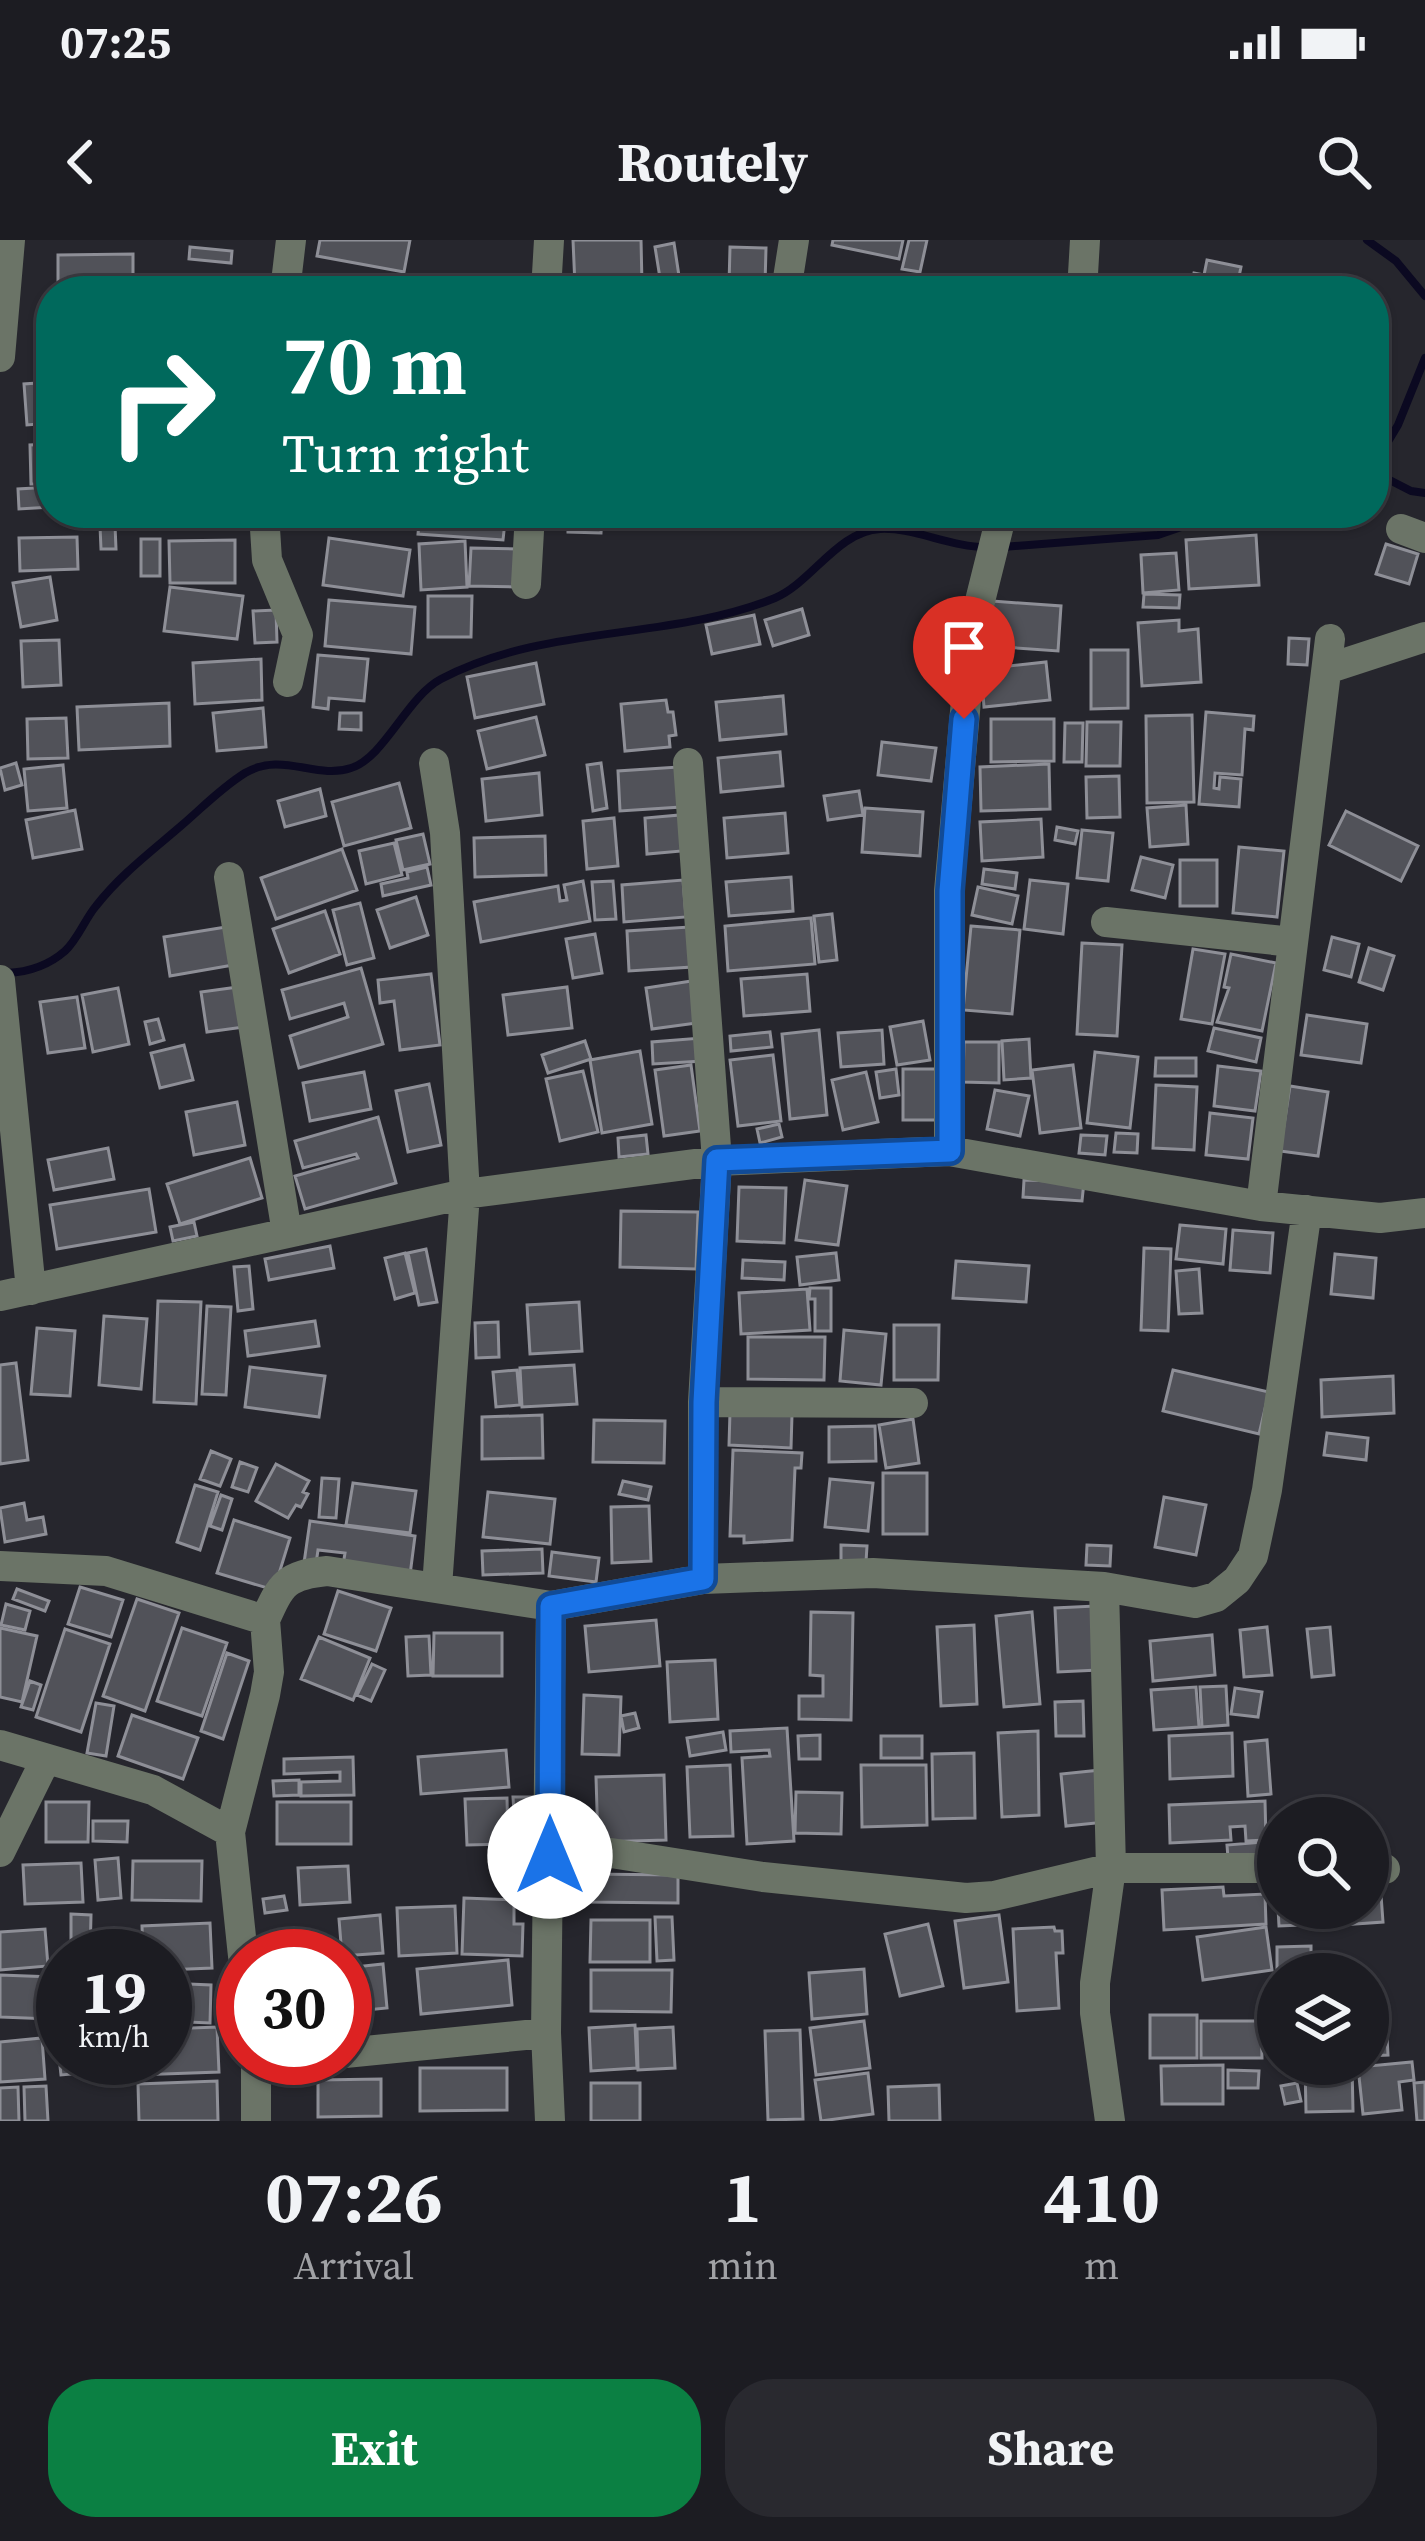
<!DOCTYPE html>
<style>
body{margin:0;font-family:"Source Serif 4",serif;background:#29292f;color:#f1f3f6;height:100vh;display:flex;flex-direction:column;font-size:45px;white-space:nowrap}
*{box-sizing:border-box;margin:0}
p{font-size:39px;color:#a0a1a5}
.icon{flex:none;width:66px;height:66px;fill:none;stroke:currentColor;stroke-width:2;stroke-linecap:round;stroke-linejoin:round}
.map{position:relative;height:1881px;overflow:hidden}
.side{display:flex;flex-direction:column;background:#1c1c22;flex:1}
.side>*{flex:none}
.guide{position:absolute;left:36px;top:36px;width:1353px;height:252px;border-radius:48px;box-shadow:0 3px 9px #0004,0 0 0 3px #3a3a40;background:#00695c;color:#fff;overflow:hidden}
.fabs{position:absolute;left:1257px;top:1557px;display:grid;gap:24px}
.fabs a{display:grid;place-items:center;width:132px;height:132px;border-radius:50%;background:#1c1c22;box-shadow:0 3px 9px #0004,0 0 0 3px #3a3a40;font-size:60px}
.speed{position:absolute;left:36px;top:1689px;display:flex;gap:24px;font-size:60px;font-weight:700;text-align:center}
.speed>*{display:grid;place-content:center;width:156px;height:156px;border-radius:50%;background:#1c1c22;box-shadow:0 3px 9px #0004,0 0 0 3px #3a3a40;line-height:1}
.speed small{font-size:30px;font-weight:400}
.speed .limit{border:18px solid #d22;background:#fff;color:#111}
.pin{position:absolute;display:grid;place-items:center;width:102px;height:102px;color:#fff;margin:-123px -51px;border-radius:50% 50% 50% 0;rotate:-45deg;box-shadow:0 0 12px #0007}
.pin .icon{rotate:45deg}
.me{position:absolute;width:132px;margin:-66px;rotate:0deg;stroke-linejoin:round;filter:drop-shadow(0 0 9px #0008)}
.turn{display:flex;align-items:center;gap:42px;height:252px;padding:0 48px;font-size:54px}
.turn .icon{width:156px;height:156px;stroke-width:2.5}
.turn b{display:block;font-size:84px;line-height:102px}
.eta{display:flex;justify-content:space-evenly;align-items:center;height:204px;text-align:center}
.eta b{font-size:72px;font-weight:700;line-height:84px}
.cta{display:flex;gap:24px;margin-top:auto;padding:24px 48px}
.cta a{flex:1;height:138px;border-radius:48px;background:#0b8043;color:#fff;font-size:48px;font-weight:700;line-height:138px;text-align:center}
.cta a+a{background:#29292f;color:#f1f3f6}
.status{display:flex;justify-content:space-between;align-items:center;height:84px;padding:0 60px;background:#1c1c22;direction:ltr}
.status svg{height:33px;fill:currentColor}
header{display:flex;justify-content:space-between;align-items:center;height:156px;padding:0 48px;background:#1c1c22;font-size:54px;font-weight:700}
.map>svg:first-child{display:block}
.lines{fill:none;stroke-linecap:round;stroke-linejoin:round}
.stream{stroke:#0b0921;stroke-width:8}
.building{fill:#515259;stroke:#8e8f97;stroke-width:3}
.minor{stroke:#6b7467;stroke-width:30}
.route-casing{stroke:#114b97;stroke-width:30}
.route{stroke:#1a73e8;stroke-width:21}
</style>
<div class="status"><b>07:25</b><svg viewBox="0 0 49 12"><path d="M0 12V9h3v3zM5 12V6h3v6zM10 12V3h3v9zM15 12V0h3v12zM26 1h20v11H26zM47 4h2v5h-2z"/></svg></div>
<header><svg class="icon" aria-label="back" viewBox="0 0 24 24"><path d="M15 5l-7 7 7 7"/></svg>Routely<svg class="icon" aria-label="search" viewBox="0 0 24 24"><circle cx="10" cy="10" r="6"/><path d="M15 15l6 6"/></svg></header>
<div class="map">
<svg width="1425" height="1881" viewBox="0 0 1425 1881">
<rect width="100%" height="100%" fill="#26262d"/>
<g class="lines">
<path class="stream" d="M1367 0 1396 21 1425 56
M1374 225 1398 185 1425 118
M1374 232 1411 251 1425 253
M1003 307 1158 295 1222 273
M7 733C29 732 49 725 65 711 78 699 85 679 96 666 121 634 152 611 182 585 203 567 221 548 245 533 282 511 316 540 351 528 384 518 407 457 441 439 545 384 669 401 775 358 811 343 838 291 880 289 914 287 952 308 988 307"/>
</g>
<path class="building" d="M320 0H410L404 32 317 16Z
M573 0H641L642 44 575 46Z
M833 0H903L899 19 832 5Z
M909 0H927L920 32 902 29Z
M674 3 679 36 660 38 655 7Z
M190 7 232 11 231 23 189 19Z
M730 7 766 8 765 45H729Z
M133 14V51H58V15Z
M1207 20 1241 27 1236 51H1190L1194 33 1204 35Z
M873 39 926 43 925 51H872Z
M182 40 239 48 238 51H180Z
M319 40 400 51H318Z
M51 142V183L27 185 24 144Z
M51 204V244H31L30 205Z
M51 247V267L19 269 18 249Z
M420 273H506L503 300 418 294Z
M568 273H602L601 293 568 292Z
M115 285 116 309H101L100 286Z
M1256 295 1259 345 1189 349 1186 300Z
M77 297 78 329 20 331 19 298Z
M329 298 410 310 403 356 323 345Z
M141 299H160V336H141Z
M235 300V343H170L169 301Z
M465 301 467 347 421 350 419 304Z
M1386 304 1418 314 1409 344 1376 334Z
M471 308 518 309 517 347 469 346Z
M1176 313 1179 350 1143 353 1141 315Z
M50 337 57 380 21 387 13 343Z
M170 347 243 356 237 399 164 391Z
M1144 354 1180 355 1179 368 1143 367Z
M428 356H472L471 397H428Z
M329 360 415 367 411 414 325 406Z
M992 361 1061 366 1058 411 989 406Z
M802 369 809 395 773 406 765 380Z
M276 370 277 402 255 403 253 371Z
M754 375 760 404 712 414 706 385Z
M1179 380V391L1198 389 1201 442 1142 446 1138 383Z
M1289 398 1309 399 1307 425 1288 424Z
M59 400 61 445 23 447 21 401Z
M1091 410H1128V468L1091 469Z
M318 415 368 419 364 461 329 458 328 469 313 467Z
M261 419 262 460 195 464 193 423Z
M1046 422 1050 460 984 467 981 429Z
M536 423 544 464 475 478 467 437Z
M783 456 786 494 720 500 716 462Z
M666 460 668 472H673L676 495 669 496 670 507 625 511 621 464Z
M169 463 170 506 79 510 77 467Z
M263 468 266 507 217 511 213 473Z
M1206 472 1254 476 1253 490 1245 489 1242 535 1215 533 1214 548 1219 549 1220 537 1241 539 1239 567 1199 564Z
M340 473H361V490L339 489Z
M1192 475 1194 562 1147 563 1146 476Z
M536 477 545 515 487 529 478 491Z
M66 478 68 518 28 519 27 479Z
M991 479H1054V521L991 522Z
M1087 482H1121L1120 526H1086Z
M1065 483H1083L1082 522H1064Z
M882 502 936 508 931 541 878 535Z
M780 512 783 546 721 552 718 518Z
M16 523 22 545 5 550 0 528Z
M601 523 607 568 593 571 587 525Z
M1049 524 1050 569 981 571 980 527Z
M63 525 67 568 28 571 24 529Z
M678 527 681 567 620 571 618 531Z
M539 533 542 575 486 581 482 539Z
M1119 536 1120 577 1087 578 1086 537Z
M399 543 411 588 344 606 332 562Z
M320 549 326 576 285 587 278 561Z
M859 551 863 575 828 580 824 556Z
M1186 565 1188 604 1150 607 1147 568Z
M865 568 923 572 920 616 862 612Z
M75 570 82 609 33 618 26 580Z
M1346 571 1418 606 1401 641 1329 605Z
M785 573 788 613 727 618 724 578Z
M680 575 682 611 647 614 645 578Z
M614 578 618 626 587 629 583 581Z
M1041 579 1043 617 982 621 980 582Z
M1057 587 1078 591 1075 604 1055 600Z
M1082 590 1113 593 1108 641 1077 638Z
M423 594 430 624 403 630 396 600Z
M545 596 546 635 475 637 474 598Z
M394 603 402 635 366 644 359 611Z
M1239 607 1284 611 1277 677 1233 673Z
M342 609 357 650 276 679 261 638Z
M1141 617 1173 625 1165 658 1132 650Z
M1180 620H1217V666H1180Z
M427 627 431 645 383 656 381 644 408 638 407 632Z
M984 629 1017 633 1015 649 982 644Z
M791 637 793 671 729 676 726 642Z
M683 640 686 677 624 682 622 645Z
M1030 640 1068 644 1063 694 1024 689Z
M583 641 590 681 481 702 474 662 558 646 560 661 567 660 564 645Z
M613 641 616 679 595 680 592 642Z
M978 647 1018 656 1012 684 972 675Z
M416 657 428 695 390 708 377 670Z
M360 663 374 718 347 725 333 670Z
M325 671 340 714 289 733 273 689Z
M832 674 837 720 819 722 814 676Z
M811 678 815 724 728 731 725 686Z
M971 686 1020 690 1012 774 963 770Z
M226 687 233 725 170 736 164 697Z
M689 687 692 727 629 731 627 691Z
M595 694 602 733 573 738 566 699Z
M1332 697 1359 704 1351 737 1324 730Z
M1082 703 1122 705 1117 796 1077 794Z
M1369 708 1394 716 1383 750 1359 742Z
M1193 709 1225 714 1212 784 1181 779Z
M1231 714 1276 723 1262 791 1217 782 1229 748 1224 747Z
M361 728 383 804 299 828 290 796 348 777 344 763 290 779 282 750Z
M431 734 440 805 400 810 394 761 380 763 378 740Z
M807 734 810 771 744 776 741 739Z
M698 740 704 782 652 789 646 748Z
M238 747 244 787 207 792 201 752Z
M567 747 572 788 508 795 503 755Z
M118 748 129 804 93 812 82 755Z
M77 757 85 808 48 813 40 762Z
M1307 775 1367 784 1361 823 1301 815Z
M158 779 164 800 150 804 145 782Z
M923 781 930 820 897 825 890 787Z
M1214 788 1261 798 1256 822 1208 811Z
M819 790 827 875 790 879 782 794Z
M882 790 884 824 841 827 838 793Z
M770 792 772 807 731 811 730 796Z
M701 798 703 821 653 824 652 802Z
M1029 799 1031 838 1004 840 1002 801Z
M585 801 591 819 548 833 542 815Z
M964 802H999V843L963 842Z
M184 805 193 840 160 848 151 813Z
M640 811 652 884 602 893 590 820Z
M1095 812 1138 817 1130 888 1087 883Z
M773 815 781 881 738 886 730 820Z
M1156 818H1196V836H1155Z
M691 825 700 891 664 896 655 830Z
M1073 825 1081 888 1040 893 1032 830Z
M1218 826 1261 831 1255 871 1214 866Z
M896 829 899 855 880 858 876 832Z
M903 829H936L937 880H903Z
M583 831 598 892 560 901 546 839Z
M364 832 371 869 310 881 303 843Z
M866 832 878 882 843 890 832 840Z
M429 844 441 905 408 912 396 851Z
M1156 845 1197 847 1194 910 1153 908Z
M1290 846 1328 852 1318 916 1280 911Z
M995 850 1029 856 1020 896 987 889Z
M237 862 245 905 194 915 186 872Z
M1210 873 1253 878 1248 919 1206 915Z
M378 877 396 943 305 969 295 936 358 918 356 914 303 928 295 901Z
M779 884 782 897 760 903 757 889Z
M1116 893 1138 894 1137 913 1114 912Z
M646 895 648 914 619 917 618 898Z
M1081 895 1107 896 1105 915 1079 913Z
M108 908 114 939 54 950 48 920Z
M250 918 262 958 180 984 167 944Z
M805 940 847 946 838 1005 796 1000Z
M1024 940 1084 942 1082 961 1023 957Z
M739 947 786 948 784 1003 737 1001Z
M149 949 156 992 57 1009 50 965Z
M621 971 698 972 696 1029 620 1027Z
M194 982 197 996 173 1001 170 987Z
M1180 985 1226 989 1223 1024 1176 1019Z
M1233 990 1273 993 1270 1033 1230 1030Z
M330 1006 334 1028 269 1040 265 1019Z
M1144 1008 1171 1009 1168 1091 1141 1090Z
M426 1009 437 1062 419 1065 408 1013Z
M405 1013 415 1053 395 1059 385 1018Z
M836 1013 839 1040 800 1045 797 1017Z
M1335 1014 1376 1018 1373 1058 1331 1054Z
M743 1020 785 1022 784 1040 742 1038Z
M956 1021 1029 1026 1026 1062 953 1058Z
M249 1026 253 1069 238 1071 234 1027Z
M1199 1029 1202 1073 1179 1074 1176 1031Z
M810 1048H831V1091H815V1059H809Z
M807 1049 810 1090 741 1094 739 1053Z
M158 1061 201 1062 196 1164 154 1162Z
M579 1062 582 1111 530 1114 527 1065Z
M207 1066 231 1067 226 1155 202 1154Z
M104 1076 147 1079 141 1149 99 1145Z
M315 1081 319 1106 248 1116 245 1091Z
M498 1082 499 1117 476 1118 475 1083Z
M894 1085H939L938 1140H894Z
M37 1088 75 1091 70 1156 31 1154Z
M844 1090 886 1094 881 1145 840 1141Z
M748 1097H825L824 1140 748 1139Z
M16 1123 28 1220 0 1224V1125Z
M574 1125 577 1164 522 1167 520 1128Z
M250 1127 325 1136 319 1177 245 1167Z
M517 1130 520 1165 496 1167 493 1132Z
M1173 1130 1269 1152 1259 1194 1163 1171Z
M1393 1136 1394 1173 1322 1177 1321 1140Z
M730 1172 792 1175 791 1208 729 1205Z
M542 1175 543 1218 482 1219V1177Z
M913 1179 919 1223 886 1228 879 1185Z
M594 1180 665 1181 664 1223 593 1222Z
M875 1186 876 1221 829 1222V1187Z
M1327 1193 1368 1198 1366 1220 1324 1215Z
M733 1210 802 1213 801 1228H795L792 1300 744 1303V1296H730Z
M211 1211 231 1219 220 1246 200 1239Z
M240 1222 257 1228 248 1252 232 1247Z
M276 1224 309 1241 303 1252 308 1254 301 1267 296 1265 288 1278 256 1261Z
M883 1233H927V1294H883Z
M322 1238 339 1239 336 1278 319 1277Z
M830 1239 873 1243 868 1291 825 1287Z
M623 1241 651 1247 648 1260 619 1254Z
M353 1243 416 1251 410 1293 346 1285Z
M195 1245 218 1252 200 1310 177 1302Z
M488 1252 555 1259 550 1304 483 1297Z
M221 1255 232 1259 222 1290 210 1286Z
M1164 1257 1206 1265 1196 1315 1155 1307Z
M24 1263 27 1280 43 1277 46 1294 5 1302 0 1268Z
M649 1266 651 1321 612 1323 611 1267Z
M234 1280 290 1298 274 1350 217 1333Z
M310 1281 415 1296 410 1335 343 1325 345 1313 318 1310 316 1324 304 1323Z
M841 1305 867 1306 866 1322 841 1321Z
M1087 1305 1111 1306 1110 1326 1086 1325Z
M542 1309 543 1333 483 1335 482 1311Z
M552 1312 599 1318 596 1342 549 1336Z
M80 1347 123 1360 111 1397 68 1384Z
M17 1349 49 1361 45 1371 13 1359Z
M338 1351 391 1368 376 1411 324 1394Z
M137 1359 179 1373 145 1471 103 1456Z
M6 1364 30 1371 25 1390 1 1385Z
M1095 1366 1098 1430 1058 1432 1055 1368Z
M811 1372 853 1373 851 1480 799 1479V1456H823V1436L810 1435Z
M1032 1372 1040 1464 1004 1467 996 1376Z
M656 1380 660 1426 589 1432 585 1386Z
M974 1385 977 1464 941 1466 937 1387Z
M1267 1387 1272 1435 1244 1437 1240 1390Z
M1330 1387 1334 1435 1312 1437 1307 1389Z
M0 1388 37 1396 22 1462 0 1457Z
M182 1388 227 1403 202 1476 157 1461Z
M65 1389 110 1404 81 1492 36 1477Z
M434 1393H502V1436H433Z
M1212 1395 1215 1435 1153 1441 1150 1401Z
M429 1396 431 1435 408 1436 406 1397Z
M319 1397 370 1418 353 1460 301 1439Z
M227 1413 249 1421 223 1499 201 1491Z
M715 1420 718 1479 670 1482 667 1422Z
M372 1424 385 1430 371 1461 357 1455Z
M30 1441 41 1445 33 1470 21 1467Z
M1226 1446 1228 1485 1202 1487 1200 1447Z
M1196 1447 1199 1487 1154 1490 1151 1450Z
M1235 1448 1262 1452 1258 1477 1231 1474Z
M584 1455 621 1457 619 1515 582 1514Z
M1083 1461 1084 1496H1056L1055 1462Z
M96 1463 114 1466 106 1516 87 1513Z
M635 1473 639 1488 624 1492 621 1476Z
M132 1475 198 1498 183 1539 118 1516Z
M787 1488 794 1601 747 1604 742 1518 770 1516 769 1510 731 1512 730 1491Z
M1038 1491 1039 1575 1002 1577 998 1493Z
M723 1492 726 1510 690 1516 687 1498Z
M1232 1493 1233 1536 1170 1539 1169 1496Z
M820 1495V1519H799L798 1496Z
M881 1496H922V1518H881Z
M1267 1500 1271 1554 1248 1556 1245 1502Z
M506 1510 509 1547 421 1554 418 1517Z
M974 1513 975 1578 933 1579 932 1514Z
M353 1517 354 1555 301 1556V1542L340 1541V1532L284 1534V1519Z
M730 1525 733 1596 690 1597 687 1527Z
M861 1525H926L927 1585 862 1587Z
M1101 1530 1106 1582 1066 1586 1061 1534Z
M664 1535 666 1600 598 1602 596 1537Z
M299 1540V1555L274 1556 273 1541Z
M796 1552 842 1553 841 1594 795 1593Z
M513 1557H534L535 1588H515Z
M507 1558 508 1604 467 1605 465 1559Z
M1265 1561 1266 1600 1246 1601 1245 1586 1230 1587 1231 1600 1170 1603 1169 1565Z
M46 1562H89L88 1602H46Z
M277 1562H351V1604H277Z
M93 1581H128L127 1602 93 1601Z
M1263 1602 1264 1615 1228 1618 1227 1605Z
M118 1618 121 1658 98 1660 95 1620Z
M133 1621H202L201 1661 132 1660Z
M81 1623 83 1662 25 1664 23 1625Z
M348 1626 350 1662 300 1665 298 1628Z
M586 1634 678 1635V1663L586 1662Z
M1368 1641H1380L1383 1682 1313 1687 1312 1668H1368Z
M1223 1647 1224 1656 1265 1654 1266 1684 1164 1690 1162 1650Z
M284 1656 287 1670 265 1673 263 1659Z
M464 1658 514 1660V1684H523L522 1716 462 1714Z
M455 1666 457 1713 399 1716 397 1668Z
M1278 1668H1300L1301 1685 1279 1686Z
M71 1674 91 1675 90 1716H71Z
M380 1675 383 1713 342 1716 339 1679Z
M999 1675 1008 1742 964 1748 955 1681Z
M655 1677H672L674 1720 657 1721Z
M591 1680H650V1722H590Z
M210 1683 212 1728 165 1730V1716H143L142 1686Z
M928 1684 943 1746 900 1756 885 1694Z
M1054 1687 1055 1691H1062L1063 1713H1056L1059 1768 1017 1771 1013 1689Z
M1266 1687 1272 1730 1203 1740 1197 1697Z
M45 1689 48 1726 0 1730V1692Z
M1311 1706V1734H1278L1277 1754V1707Z
M508 1720 512 1765 421 1774 417 1729Z
M383 1724 387 1768 345 1772V1728Z
M864 1729 867 1774 812 1779 809 1733Z
M591 1730H672L671 1772 591 1771Z
M0 1735 53 1737 51 1779 0 1777Z
M165 1743 211 1745 210 1783 165 1781Z
M1150 1775H1197V1818H1150Z
M1386 1778 1388 1815 1368 1816V1779Z
M864 1781 870 1828 816 1835 810 1788Z
M1201 1781H1261L1262 1818H1201Z
M635 1785 637 1828 591 1831 589 1788Z
M217 1787 219 1832 136 1835 135 1818H165V1789Z
M673 1787 675 1828 638 1830 637 1789Z
M800 1790 803 1879 768 1880 765 1791Z
M42 1798 45 1839 0 1842V1802Z
M63 1799V1818H83L85 1833 61 1835 57 1800Z
M1412 1822 1414 1840 1399 1842 1402 1870 1363 1874 1358 1827Z
M1352 1824 1353 1871 1306 1872 1305 1825Z
M1223 1825V1864H1162L1161 1826Z
M420 1828H507V1870L420 1871Z
M1228 1830 1259 1831 1258 1848H1228Z
M868 1833 873 1874 821 1881 815 1840Z
M381 1839V1876L318 1877V1840Z
M217 1841 218 1881H139L138 1844Z
M1425 1842V1881H1417L1414 1843Z
M591 1843H640V1881H591Z
M1297 1843 1301 1861 1285 1864 1281 1846Z
M939 1845 940 1881H889L888 1847Z
M46 1846 48 1881H25L24 1847Z
M18 1847 19 1881H0V1848Z"/>
<g class="lines">
<path class="minor" d="M285 51 291 0
M546 51 549 0
M786 51 794 0
M1082 51 1085 0
M0 117 10 0
M264 273 267 320 298 395 288 442
M1401 289 1425 298
M526 344 530 273
M1327 429 1425 397
M434 523 445 593 465 954 437 1347
M688 523 717 921 703 1162V1339
M229 637 287 993
M1106 682 1293 702
M0 740 31 1050
M949 911V651L972 393 1002 273
M1261 966 1330 399
M0 1056 465 954 717 921 949 911 1261 966 1380 978 1425 973
M703 1162 913 1163
M0 1326 106 1331 265 1380C281 1344 286 1335 327 1331L551 1366 703 1339 873 1333 1104 1347 1195 1363 1216 1357 1237 1340 1253 1316 1267 1250 1307 970
M1104 1347 1111 1628 1095 1743V1773L1110 1881
M0 1505 153 1550 230 1592
M0 1612 45 1521
M550 1615 611 1613 763 1637 966 1658 994 1656 1111 1628H1278
M1368 1629H1385
M243 1716 230 1592 265 1455 269 1432 265 1380
M345 1813 546 1793
M256 1818V1881
M257 1821 290 1818
M550 1881 546 1793 551 1366"/>
</g>
<g class="lines">
<g class="route-casing">
<path id="route" d="M550 1616 551 1366 703 1339 704 1162 717 920 950 911V651L964 479"/>
</g>
<use href="#route" class="route"/>
</g>
</svg>
<div class="fabs">
<a><svg class="icon" aria-label="search" viewBox="0 0 24 24"><circle cx="10" cy="10" r="6"/><path d="M15 15l6 6"/></svg></a>
<a><svg class="icon" aria-label="layers" viewBox="0 0 24 24"><path d="M12 4l9 5-9 5-9-5zM3 14l9 5 9-5"/></svg></a>
</div>
<div class="speed"><div>19<small>km/h</small></div><div class="limit">30</div></div>
<div class="pin" style="left:964px;top:479px;background:#d93025"><svg class="icon" aria-label="arrive" viewBox="0 0 24 24"><path d="M6 21V4h12l-3 4 3 4H6"/></svg></div>
<svg class="me" style="left:550px;top:1616px" viewBox="-20 -20 40 40"><circle r="19" fill="#fff"/><path d="M0-13L10 11 0 6-10 11z" fill="#1a73e8"/></svg>
<div class="guide">
<div class="turn"><svg class="icon" aria-label="right" viewBox="0 0 24 24"><path d="M7 20v-9h11M14 6l5 5-5 5"/></svg><div><b>70 m</b>Turn right</div></div>
</div>
</div>
<section class="side">
<div class="eta">
<div><b>07:26</b><p>Arrival</p></div>
<div><b>1</b><p>min</p></div>
<div><b>410</b><p>m</p></div>
</div>
<div class="cta"><a>Exit</a><a>Share</a></div>
</section>
